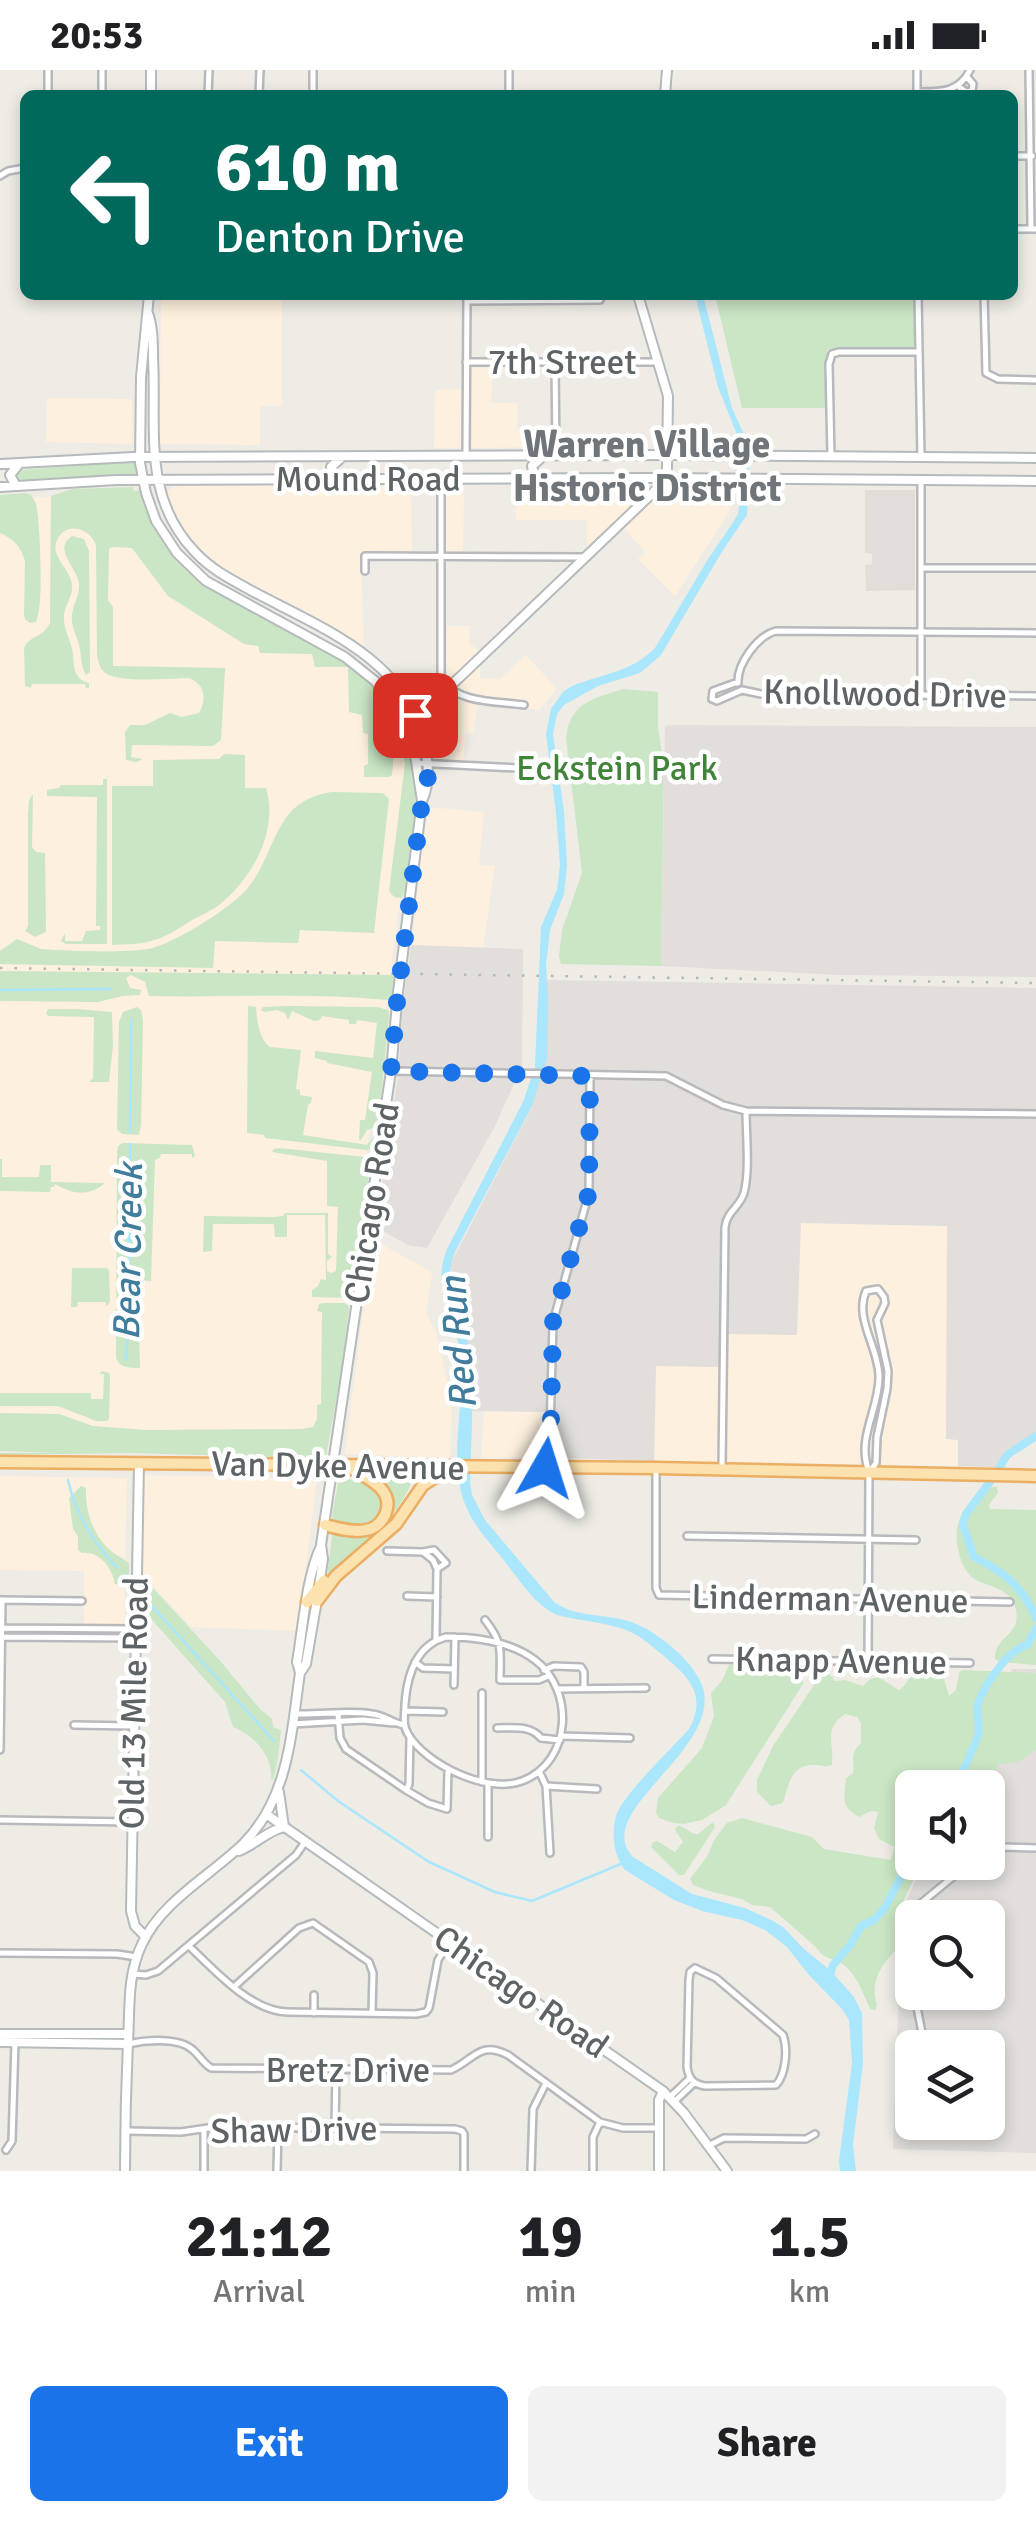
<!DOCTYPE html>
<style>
body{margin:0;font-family:Signika,sans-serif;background:#f2f2f2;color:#202124;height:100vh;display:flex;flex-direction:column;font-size:38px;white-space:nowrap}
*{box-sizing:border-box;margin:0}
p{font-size:32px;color:#757577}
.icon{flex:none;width:55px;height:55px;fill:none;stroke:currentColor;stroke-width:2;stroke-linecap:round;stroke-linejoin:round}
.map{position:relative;height:2101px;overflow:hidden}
.side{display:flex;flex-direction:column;background:#fff;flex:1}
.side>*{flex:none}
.banner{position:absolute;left:20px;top:20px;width:998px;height:210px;border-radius:15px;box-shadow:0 5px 15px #0003;background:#00695c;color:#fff;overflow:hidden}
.controls{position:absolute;left:895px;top:1700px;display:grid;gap:20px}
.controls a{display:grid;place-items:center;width:110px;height:110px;border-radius:15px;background:#fff;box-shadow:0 5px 15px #0003;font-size:50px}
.pin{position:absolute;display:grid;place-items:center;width:85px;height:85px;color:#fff;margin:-42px;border-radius:20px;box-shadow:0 5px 15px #0006}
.me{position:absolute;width:110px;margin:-55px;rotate:6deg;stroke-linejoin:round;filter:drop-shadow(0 0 8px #0008)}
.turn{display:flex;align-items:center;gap:35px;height:210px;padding:0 30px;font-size:45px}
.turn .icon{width:130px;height:130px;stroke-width:2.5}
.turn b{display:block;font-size:70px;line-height:85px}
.eta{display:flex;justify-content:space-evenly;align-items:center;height:170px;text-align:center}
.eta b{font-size:60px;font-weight:800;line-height:70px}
.primary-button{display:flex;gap:20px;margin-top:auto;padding:20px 30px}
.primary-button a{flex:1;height:115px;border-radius:15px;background:#1a73e8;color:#fff;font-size:40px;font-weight:800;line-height:115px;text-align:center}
.primary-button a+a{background:#f2f2f2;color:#202124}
.status{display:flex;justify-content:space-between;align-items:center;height:70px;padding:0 50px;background:#fff;direction:ltr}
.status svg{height:28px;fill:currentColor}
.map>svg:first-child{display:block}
.commercial{fill:#fdf0de}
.industrial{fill:#e1dedb;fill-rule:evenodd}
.education{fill:#e2ddd8}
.green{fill:#cae6c4}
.water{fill:#aae6fc}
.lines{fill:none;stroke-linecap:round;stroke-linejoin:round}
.stream{stroke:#aae6fc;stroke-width:2.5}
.river{stroke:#aae6fc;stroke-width:8}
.street-casing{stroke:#b7b9bc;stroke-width:10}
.secondary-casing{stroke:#b5babd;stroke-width:12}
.primary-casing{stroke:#ecae63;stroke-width:15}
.street{stroke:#fff;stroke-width:5}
.secondary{stroke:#fff;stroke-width:8}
.primary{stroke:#fce2af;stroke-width:10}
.rail{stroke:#b4b5b6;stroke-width:2.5;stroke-dasharray:2.5 12;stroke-linecap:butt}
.route{stroke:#1a73e8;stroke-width:18;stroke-dasharray:0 32.4}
.labels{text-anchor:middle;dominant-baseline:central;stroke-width:9;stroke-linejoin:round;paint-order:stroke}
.street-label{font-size:35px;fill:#5e6366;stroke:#fff}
.park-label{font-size:35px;fill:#418338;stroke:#fff}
.neighbourhood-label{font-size:38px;font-weight:bold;fill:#6f7578;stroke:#fff}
.water-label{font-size:38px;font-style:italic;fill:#407d9c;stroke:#fff}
</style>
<div class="status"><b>20:53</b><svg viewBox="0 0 49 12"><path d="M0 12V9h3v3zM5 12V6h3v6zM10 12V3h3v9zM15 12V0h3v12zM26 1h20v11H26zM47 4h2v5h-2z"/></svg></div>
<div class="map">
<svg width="1036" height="2101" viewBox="0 0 1036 2101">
<rect width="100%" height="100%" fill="#efece6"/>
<path class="commercial" d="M161 225H282V336H260V375L160 374Z
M493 296 491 333H518L517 359H560L559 377 434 378 435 320 463 319V297Z
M47 328 132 329V374L46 372Z
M645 414 652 421 587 481V450H516V415Z
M673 414 737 416 735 430 727 446 675 526 638 489 645 482 624 458 665 418Z
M289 415 411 417 412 490 361 491 364 578 239 509 209 489 189 467 172 441 166 423 175 416Z
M446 415H464L463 482H446L444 420Z
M99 421H140L148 445 169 482 197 510 229 531 350 597 382 635 393 644 415 717 338 1299 325 1384 0 1381V429L50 427Z
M447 556H470L469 572 480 583V608L500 609 526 585 557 619 539 640 478 631 473 664 466 663 463 691 433 690 421 644 447 624Z
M428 737 484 742 479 795 495 796 483 878 411 875Z
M800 1153 947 1156 946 1368 958 1370V1396L654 1391 656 1296 728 1297 729 1264H797Z
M372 1169 432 1202 426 1243 437 1265 452 1333 450 1388 345 1384Z
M484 1341 545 1342 544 1387 481 1388Z
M143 1405 317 1409 298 1561 191 1557 151 1514 141 1513Z
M0 1406 127 1408 124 1555H84V1501L0 1500Z"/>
<path class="industrial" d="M674 655 1036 657V907L840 905 661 896 665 656Z
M411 875 523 879 522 996 495 1056 427 1178 408 1175 375 1157 398 1007 403 935Z
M547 910 1036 918V1365L1004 1385 995 1397 958 1396V1370L946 1369 947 1156 801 1153 797 1265 723 1264 722 1297 656 1296 654 1391 559 1388 555 1381V1342L471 1341 470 1289 463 1253 450 1214 451 1193 532 1037 547 947Z
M1012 1599H1036V2083L893 2079 902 1839 924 1793 988 1792V1718L971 1717ZM912 1848H988V1922H912ZM912 1978H988V2052H912Z"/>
<path class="education" d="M865 420H915V520L866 521 865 495 872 494V484L865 483Z"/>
<path class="green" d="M715 225H916V277L912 281 827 280V338H742Z
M128 392H137L138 405 18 411 14 405 21 400Z
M133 417 134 421 142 420 147 435 195 505 346 591 374 617 382 628 381 653 394 684 392 705 389 707H364V696L368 694V664L363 663 362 645 349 642 348 597H315L312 584 260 583 258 576 244 574 168 526 132 478 112 477 109 479 108 530 113 537V596L225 598V600L221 670 213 676 132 675 131 687 143 689 136 692 126 690 125 662 130 655H145L170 643 182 647 199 643C207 629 205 614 189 608 170 608 117 614 104 602 99 597 99 593 97 586L96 475C88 455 62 452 56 473 52 488 71 500 72 515 73 526 65 535 64 545 63 556 68 565 71 575 76 590 69 608 89 613V618H86L85 614H32L31 618 25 616 24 578C30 565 43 568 50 553L51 426 72 419Z
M25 423 31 425C35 431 36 432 37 439 40 460 44 535 36 552L30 553 25 549 24 545 25 491C21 477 14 469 0 463V425Z
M72 466 84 469 89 481 90 602 86 605C80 595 82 586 79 575 76 564 71 557 72 545 73 534 80 525 79 514 77 496 52 480 72 466Z
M623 619 658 622V658L664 696 661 896 561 894 559 886 562 860 582 803 566 668C570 632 593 629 623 619Z
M393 640C430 692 412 763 405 821L401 828 394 827 389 821 405 694Z
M224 684 245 685V718H266C279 761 252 809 219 835 211 841 201 845 192 850 179 858 165 868 151 871 138 875 125 874 112 875V716H153V690L219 689Z
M103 709H107V874H66L61 871 65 863V871H82L86 861 100 860V856H96L97 727 47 726V720L59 718 61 715H103Z
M332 722 383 723 389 729 374 863 300 860 298 873 215 871 213 898 0 894V881L17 869 41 879 55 880C85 881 118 883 148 879 172 875 229 839 246 820 279 782 271 731 332 722Z
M33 724 32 777 36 782 45 783 46 862 35 867 25 861 28 856V745L29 730Z
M0 901 394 905 392 924 387 930C308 922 229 928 149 926L145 912 131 905 126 908 130 918 141 920 140 925 123 926 98 932 0 931Z
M248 936 256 937C257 951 259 969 270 977L301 980 296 1019 300 1020V1025L312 1027 311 1033 308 1035 303 1065 367 1075 375 1065 374 1078 367 1080 265 1068 264 1065 247 1063Z
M288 936 377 937 388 940 389 946 378 1056 367 1060 361 1070H359L360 1050H365L372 1002 327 993V991L315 988V981L373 988 377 953 357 950 356 954H349V950L322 946 320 950 314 951 292 941 288 950 285 943 277 940 264 942 261 940 263 937Z
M137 937 141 940 143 950 141 1055 139 1065 122 1064 117 1059 119 952 123 942Z
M48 939H77L112 942 113 976 109 1012H89L93 1008 94 947 49 946 46 944Z
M123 1073 192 1075 195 1086 192 1088V1084H161L160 1088 155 1090 151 1211 140 1210 138 1217 140 1298C130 1298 118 1298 116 1287L117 1083 118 1076Z
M279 1078 365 1087 371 1091 351 1224 349 1228 312 1227V1220L318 1216 321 1209 326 1210 325 1145H287V1167H275L274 1154H213L212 1181 203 1182 204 1146 273 1147 283 1146 285 1143H328V1184L332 1187 327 1191V1201L331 1203 336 1201 338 1137 327 1136V1091L272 1082 274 1079Z
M0 1089H2V1107H39L40 1095H51V1112L105 1113C89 1128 70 1123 55 1114L54 1117H51L50 1122 0 1121Z
M72 1198H106L109 1200 110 1231 108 1235 106 1236V1232H78L77 1237H71Z
M324 1233H345L349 1237 343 1293 326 1386 274 1387 128 1383 0 1385V1383H57L0 1381V1343L59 1344 93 1356 146 1360 301 1359 313 1357 317 1349V1335L321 1334 322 1242 317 1241 319 1234Z
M102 1301 109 1303 110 1306 109 1349 107 1351H96L58 1336H0V1323H91V1329H103L104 1304H99Z
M373 1407H413C400 1450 359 1474 327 1506L333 1459 366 1464 391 1435Z
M342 1409 364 1410 381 1423 383 1441C366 1463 359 1459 333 1453L332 1447 338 1413 342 1412Z
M81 1416 86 1418C85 1443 94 1469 115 1484 120 1487 125 1490 129 1493V1505L125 1507 121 1515 115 1514C113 1498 98 1480 82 1483L78 1480V1466L73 1459 69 1428Z
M997 1417 998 1423 989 1435 990 1439 1036 1440V1595L1000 1592 995 1589C994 1564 1024 1567 1015 1536 1010 1520 992 1517 978 1511 968 1506 963 1497 960 1487 951 1455 961 1442 981 1418Z
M152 1517 222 1593 260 1639 272 1649 273 1657 281 1660 278 1688 273 1710 271 1709C273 1686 254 1665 233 1657L225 1632 144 1541V1524Z
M732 1594 796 1595 801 1599 803 1614 726 1735 702 1750 684 1754 673 1753 659 1748 656 1743 658 1728 702 1678 714 1646 711 1623 723 1609 729 1595Z
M820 1597 824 1598 835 1611 845 1610 863 1616 870 1609 878 1607 899 1620C906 1616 906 1611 912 1606 919 1601 931 1602 939 1602L943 1605 949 1626 956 1620 959 1603 962 1600 1036 1603V1680L1016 1693 998 1694 990 1712 988 1732V1718L980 1717 978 1712H975L973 1717 912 1718V1792L921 1793 900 1839 898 1878C882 1893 869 1912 877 1935L875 1940 870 1939C863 1924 858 1906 844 1895 834 1887 825 1891 817 1878L770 1837 752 1835 742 1829 709 1821 693 1815 690 1809 708 1785 714 1770 727 1753 742 1748 812 1767 824 1779 891 1790 894 1777 879 1769 874 1758 878 1742 871 1741 859 1747C839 1736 845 1727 846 1708L853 1703C855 1688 849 1685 861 1673V1653L857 1647 845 1644C823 1660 834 1670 832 1695 816 1698 832 1696 815 1695 790 1694 789 1715 783 1733L771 1736 757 1722V1710L773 1676 816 1612Z
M713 1752 715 1757 684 1805H679L651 1777 653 1772 657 1771 675 1782 683 1772 675 1760 677 1756C684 1755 689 1764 698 1764Z"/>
<path class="water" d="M695 225H703L732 338 749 376V419L747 445 723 480 661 585 640 603 598 616 564 635 557 644 553 664 564 742 567 795 564 824 550 860 546 894 548 929 547 988 532 1036 455 1182C443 1212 457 1228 464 1256 477 1306 471 1361 470 1412L472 1425 485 1450 554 1532C574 1547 604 1544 628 1551 654 1558 699 1594 704 1622 715 1684 591 1743 633 1787L692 1824 745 1838 771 1850 783 1857 804 1879 831 1901 854 1927 862 1943 863 1993 853 2075 856 2101H840L839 2090 852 1993 849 1950 842 1939 809 1905 787 1877 765 1860 742 1850 702 1841 674 1830 625 1800C614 1787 611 1763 616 1746 621 1727 673 1677 689 1659 707 1626 690 1608 665 1587 653 1577 641 1566 626 1560 604 1552 580 1551 557 1545 536 1535 523 1515 509 1497 495 1478 478 1462 468 1441 446 1396 465 1338 461 1290 458 1248 430 1221 447 1179L523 1032 535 997 541 857 557 820 560 794 556 743 546 664 551 639 563 622 572 616C602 604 632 602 655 578L708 489 730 457 738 444 740 432 742 377 718 317Z"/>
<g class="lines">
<path class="stream" d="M0 920 110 919
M130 1062 131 950
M126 1290 129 1247 130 1074
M68 1410C76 1446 93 1471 117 1498
M149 1533 274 1671
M301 1700 338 1731 429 1792 495 1822 532 1831 623 1793"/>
<path class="river" d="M1036 1366 1007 1385 995 1405 966 1444 963 1455 974 1487C1003 1501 1023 1517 1036 1548
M958 1718C961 1699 973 1683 978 1665 981 1654 975 1644 978 1634 984 1615 1009 1579 1027 1575L1036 1559
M829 1908 833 1895 851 1874 861 1856 874 1850 885 1838 908 1793 907 1785 912 1772"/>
<g class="street-casing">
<path id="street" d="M509 0V25
M1029 0 1031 159
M958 16 966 22 972 21 973 14 967 7
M917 22C940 22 959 23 970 0
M917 22V0
M48 25V0
M102 25V0
M208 25 209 0
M259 25 260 0
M313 25V0
M1012 86H1032
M0 106 8 101 25 98
M1012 159H1036
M918 225 921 387
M984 225 986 303 998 309 1036 310
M467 231 600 230
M466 292H658
M555 293 556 385
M466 386 467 225
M831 387 829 294 832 284 839 282H919
M441 409V609C458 634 497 631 524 635
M921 498H1036
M365 501V486L587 487
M738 612 713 621 712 629 717 631 742 620 761 624 1036 626
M738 613C737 594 757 566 776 561L1036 563
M921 625V411
M416 693 538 699
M392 1001 666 1006 723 1035 746 1041 1036 1044
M549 1397 553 1252 589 1123 590 1006
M722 1397 725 1157C727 1141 740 1137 744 1123 750 1101 746 1065 746 1041
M656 1398V1518L659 1525 1010 1532
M687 1466 916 1470
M387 1481 423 1482 434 1480 446 1493 437 1499
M423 1482 433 1490 437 1499 436 1569
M407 1526 437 1527
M0 1530 82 1531
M485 1550C504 1574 500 1581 500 1610
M0 1558 136 1559
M0 1567 136 1568
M446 1567C476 1567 510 1571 535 1590 575 1620 572 1692 522 1711 488 1724 426 1695 408 1664 402 1655 405 1644 405 1634 407 1606 416 1575 446 1567Z
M712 1589 970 1593
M868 1591 869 1402C856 1368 879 1340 879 1307 879 1278 854 1249 866 1221L878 1219 884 1227 885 1233 877 1250 888 1301 887 1319 877 1367 876 1393 871 1400
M415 1592 423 1598 454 1599
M544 1600 554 1596 581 1597 584 1602V1617
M500 1610H539L548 1606
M454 1615 455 1567
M557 1619 646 1618
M482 1623V1712
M405 1641 443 1642
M338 1643 340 1668 346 1679 406 1720 428 1733 447 1739 448 1699
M295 1644C320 1645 347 1640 372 1644 384 1645 392 1653 404 1655
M292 1654 363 1650 394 1653
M74 1655 134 1656
M497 1658C513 1658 530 1655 541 1668L560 1670
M561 1666 630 1668
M0 1680 2 1530
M539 1701 546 1716 550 1783
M488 1714V1767
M546 1716 597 1719
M407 1719 409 1714 410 1668
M0 1750 132 1752
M988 1780 1004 1777 1036 1778
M189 1876C214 1900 251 1941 287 1942L416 1944 426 1942 429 1938 438 1890 449 1872
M0 1883 117 1884 137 1887
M695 1898 716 1908 783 1965C788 1979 786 2004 776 2015L705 2016C693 2014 689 2009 687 1997L689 1910 690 1902Z
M132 1904 146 1905 158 1901 296 1785 305 1772
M912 1915 907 1857 908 1844 971 1792
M235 1916 299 1858 313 1853 369 1892 373 1903 372 1942
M914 1922 925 1978
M314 1943V1925
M128 1974C146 1970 179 1967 193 1980 200 1986 203 1993 211 1998L451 2000C474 1990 480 1970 508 1985L600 2052 623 2058H659
M670 2027 690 2008
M674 2032 694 2013
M335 2057 336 2000
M127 2061 181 2062 215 2057 455 2059 462 2061 464 2064V2101
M708 2076 724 2068 806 2069 815 2064
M6 2080 12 2071 15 1972
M204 2101V2059
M277 2101 278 2058
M531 2101 533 2039 546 2013
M593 2101V2067L600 2052"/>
</g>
<g class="secondary-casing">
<path id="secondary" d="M151 25V0
M665 25 667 0
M149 225 141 307 140 393 146 423 156 451 177 483 206 511 345 587 375 611 394 635 406 659 415 685 422 731
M148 243C153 257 153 273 153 288 157 358 141 427 196 483 212 500 232 510 252 521 319 557 405 588 424 671 428 691 431 712 422 731L398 922 391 1001 321 1475 323 1489 319 1516
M0 394 133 387 676 385 1036 388
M335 409 331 397 341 388
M535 409 532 396 542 387
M16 416 10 405 19 394
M0 417 116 410 653 408 1036 411
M413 641 437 628 460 607 664 412 667 398 668 326 638 225
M139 1393 131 1841 135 1856 146 1867
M300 1603 297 1592C303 1558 306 1507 321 1476
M279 1722 284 1757
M266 1744 663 2021 684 2043 727 2101
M239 1781C256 1774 267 1761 284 1757
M0 1964H128
M0 1972 128 1974
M125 2101C125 2058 126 2015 128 1972 130 1938 127 1905 142 1874 162 1831 210 1806 244 1773 289 1727 291 1664 300 1603L306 1594 317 1530
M659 2101V2030L663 2021"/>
</g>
<g class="primary-casing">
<path id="primary" d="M0 1392 656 1398 1036 1406
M325 1455C337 1458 353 1463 366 1460 374 1459 381 1453 385 1445 396 1420 368 1408 350 1398
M317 1531 336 1506 396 1454 423 1415 448 1399
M307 1532 324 1511"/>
</g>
<use href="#street" class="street"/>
<use href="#secondary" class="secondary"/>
<use href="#primary" class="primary"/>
<path class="rail" d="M0 898 1036 913"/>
</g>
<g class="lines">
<path class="route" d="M415 645C426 671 434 704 422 731L397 932 391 1001 590 1006 589 1122 553 1252 550 1398H545"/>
</g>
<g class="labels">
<g class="street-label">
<text x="562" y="292">7th Street</text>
<text x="368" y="409">Mound Road</text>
<text transform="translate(885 624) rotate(1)">Knollwood Drive</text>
<text transform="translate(372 1133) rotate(-81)">Chicago Road</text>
<text transform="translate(338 1396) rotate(1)">Van Dyke Avenue</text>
<text transform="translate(830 1529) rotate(1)">Linderman Avenue</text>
<text transform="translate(841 1591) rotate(1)">Knapp Avenue</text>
<text transform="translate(134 1633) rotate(-89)">Old 13 Mile Road</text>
<text transform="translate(521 1922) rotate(35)">Chicago Road</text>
<text x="348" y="2000">Bretz Drive</text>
<text transform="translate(294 2060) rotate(-1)">Shaw Drive</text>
</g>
<g class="park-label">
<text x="617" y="698">Eckstein Park</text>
</g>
<g class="neighbourhood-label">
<text x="647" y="374">Warren Village<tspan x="647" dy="44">Historic District</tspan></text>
</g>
<g class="water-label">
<text transform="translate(128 1182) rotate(-89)">Bear Creek</text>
<text transform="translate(458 1273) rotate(-95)">Red Run</text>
</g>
</g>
</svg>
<div class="controls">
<a><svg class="icon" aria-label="sound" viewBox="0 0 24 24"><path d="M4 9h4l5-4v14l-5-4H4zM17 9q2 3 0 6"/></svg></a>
<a><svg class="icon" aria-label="search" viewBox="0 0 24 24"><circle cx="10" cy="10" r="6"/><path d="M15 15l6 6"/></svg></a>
<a><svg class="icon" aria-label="layers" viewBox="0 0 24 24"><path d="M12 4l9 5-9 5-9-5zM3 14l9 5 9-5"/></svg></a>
</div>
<div class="pin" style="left:415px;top:645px;background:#d93025"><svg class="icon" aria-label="arrive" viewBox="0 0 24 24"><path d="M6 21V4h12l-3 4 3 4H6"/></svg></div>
<svg class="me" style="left:545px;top:1398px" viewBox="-20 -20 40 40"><path d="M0-17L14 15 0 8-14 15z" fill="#1a73e8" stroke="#fff" stroke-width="4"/></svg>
<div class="banner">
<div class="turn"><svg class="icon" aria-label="left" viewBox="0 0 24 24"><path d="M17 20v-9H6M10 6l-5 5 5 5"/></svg><div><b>610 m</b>Denton Drive</div></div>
</div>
</div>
<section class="side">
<div class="eta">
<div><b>21:12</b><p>Arrival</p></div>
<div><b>19</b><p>min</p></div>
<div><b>1.5</b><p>km</p></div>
</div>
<div class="primary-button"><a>Exit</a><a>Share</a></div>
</section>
